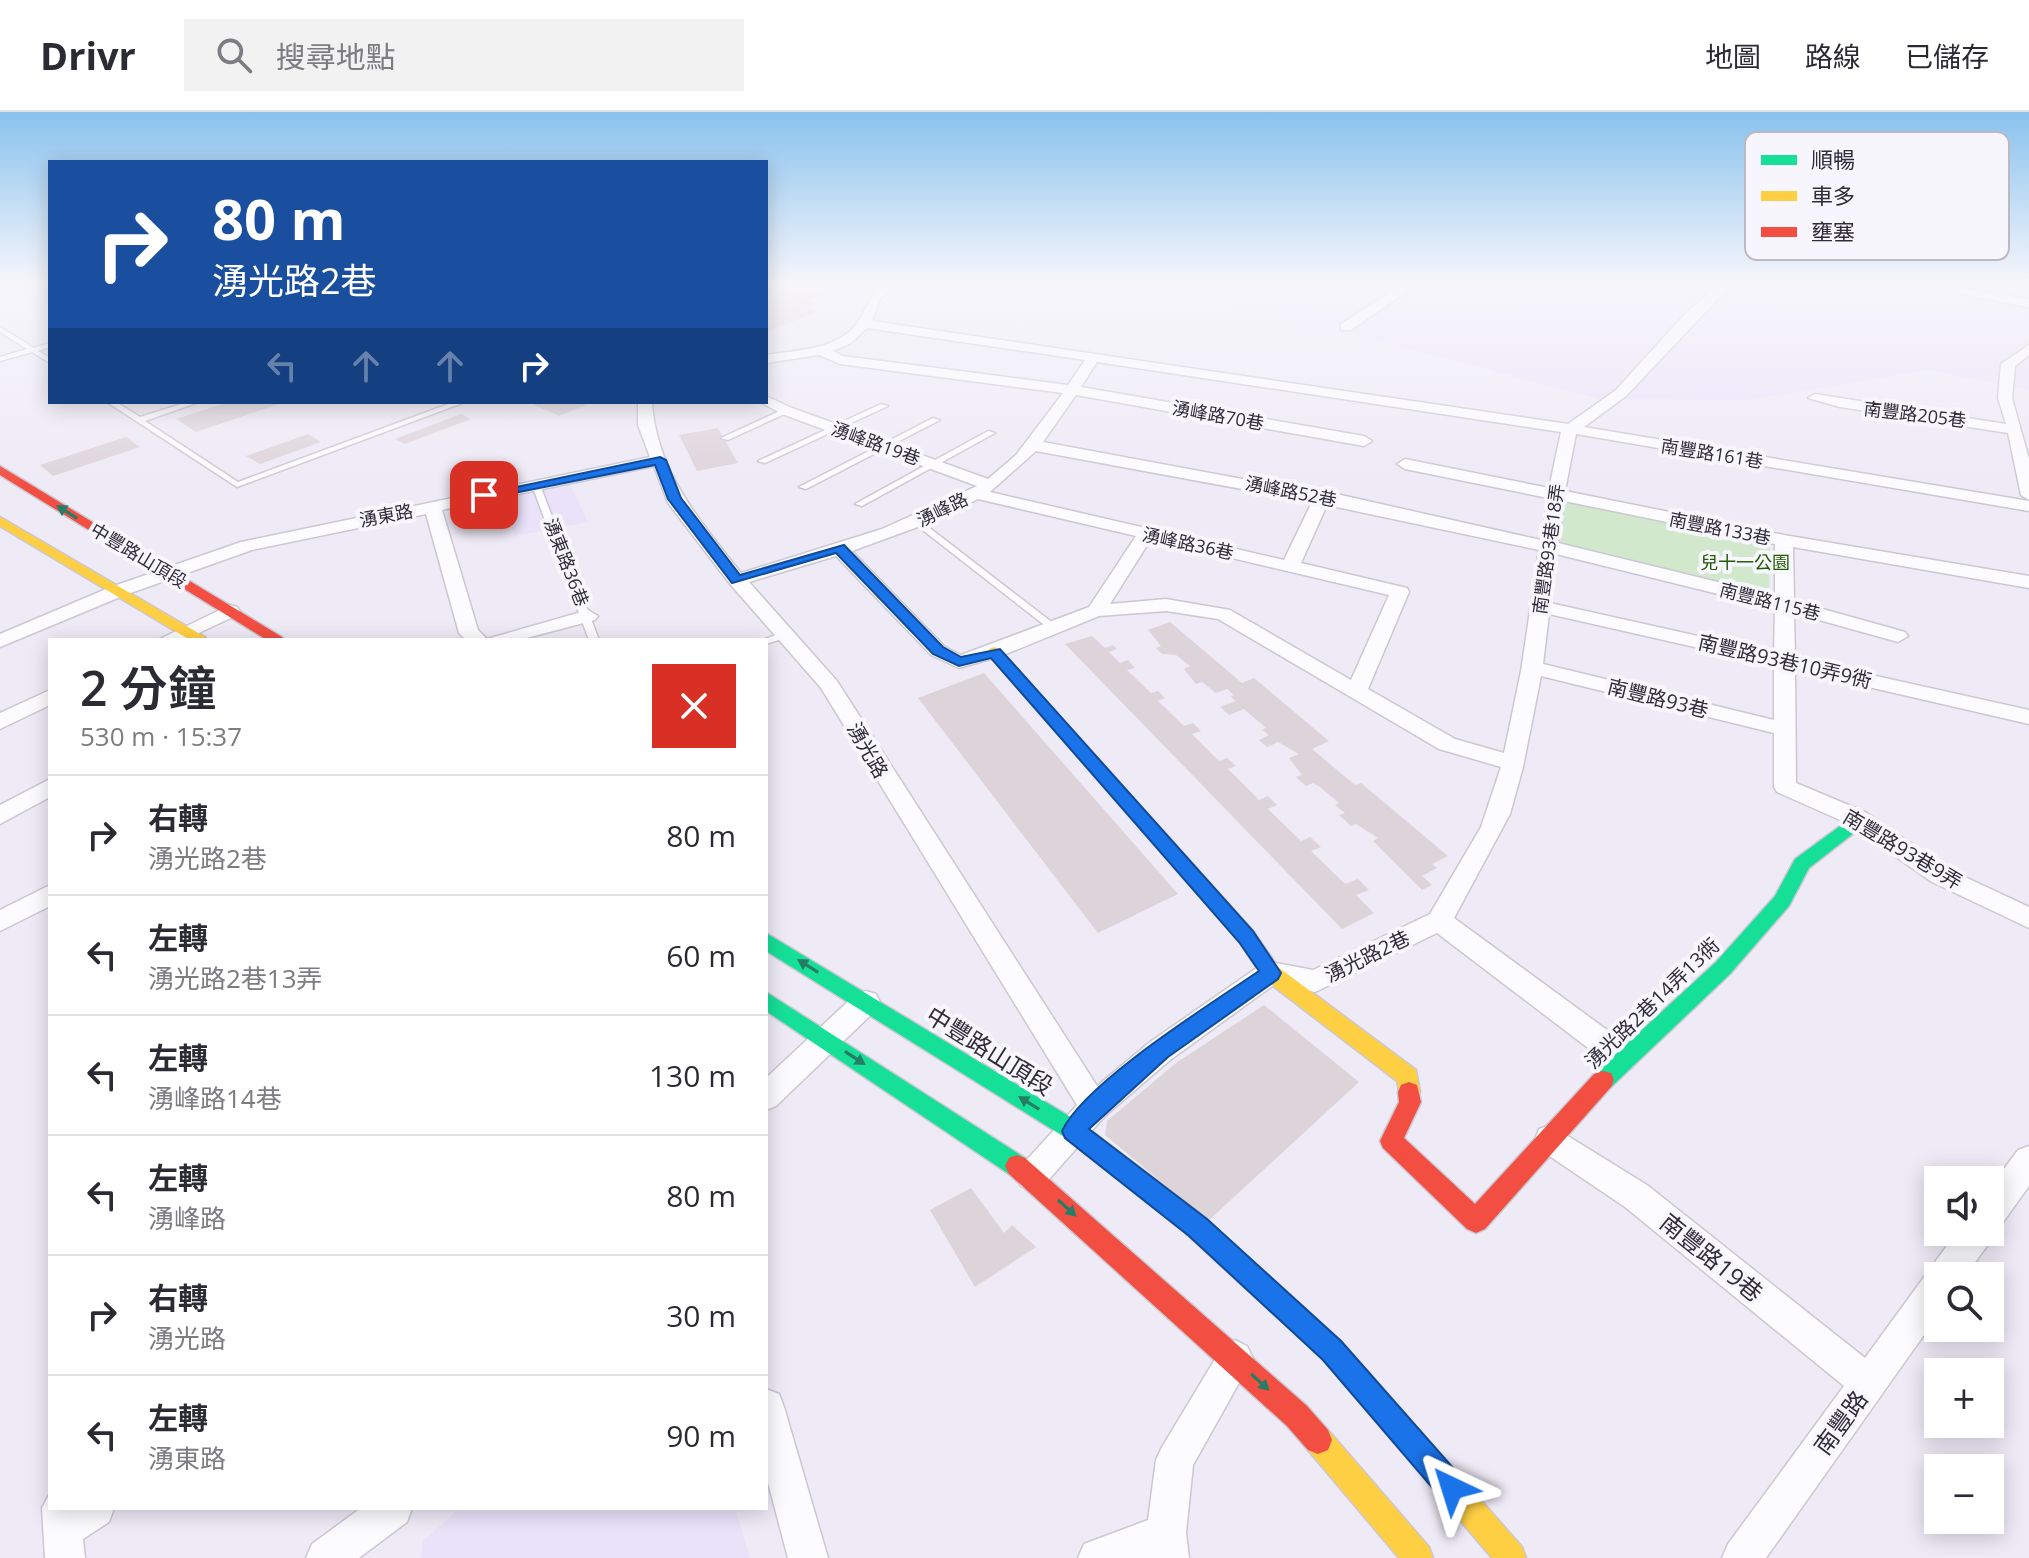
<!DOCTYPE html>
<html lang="zh-TW">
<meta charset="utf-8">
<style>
body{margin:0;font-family:"Open Sans","Noto Sans TC",sans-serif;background:#f2f2f3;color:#2b2b33;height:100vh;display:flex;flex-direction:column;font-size:30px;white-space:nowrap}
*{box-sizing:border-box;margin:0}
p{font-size:26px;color:#7c7c81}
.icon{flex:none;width:44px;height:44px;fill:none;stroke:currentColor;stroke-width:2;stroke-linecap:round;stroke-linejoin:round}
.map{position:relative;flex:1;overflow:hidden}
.details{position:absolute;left:48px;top:526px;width:720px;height:872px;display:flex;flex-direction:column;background:#fff;border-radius:0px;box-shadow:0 4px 20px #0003}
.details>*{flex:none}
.hud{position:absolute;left:48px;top:48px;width:720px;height:244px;border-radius:0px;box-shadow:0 4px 20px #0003;background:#1a4fa0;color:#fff;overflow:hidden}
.controls{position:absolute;left:1924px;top:1054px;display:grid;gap:16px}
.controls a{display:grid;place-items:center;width:80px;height:80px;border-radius:0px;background:#fff;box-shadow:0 4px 20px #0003;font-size:40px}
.pin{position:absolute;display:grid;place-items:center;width:68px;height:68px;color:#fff;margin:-34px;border-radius:16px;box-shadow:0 4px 12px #0006}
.me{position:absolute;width:88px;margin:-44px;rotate:319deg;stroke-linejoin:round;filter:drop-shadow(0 0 6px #0008)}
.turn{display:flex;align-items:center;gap:28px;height:168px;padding:0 32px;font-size:36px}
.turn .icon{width:104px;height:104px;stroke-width:2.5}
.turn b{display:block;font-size:56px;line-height:68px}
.lanes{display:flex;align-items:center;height:76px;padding:0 32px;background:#0003;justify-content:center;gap:40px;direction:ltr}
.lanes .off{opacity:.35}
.round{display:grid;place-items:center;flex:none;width:84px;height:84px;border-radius:0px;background:#f2f2f3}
.overview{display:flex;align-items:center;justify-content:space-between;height:136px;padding:0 32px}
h1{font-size:48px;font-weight:600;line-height:60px}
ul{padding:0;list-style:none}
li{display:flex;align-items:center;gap:24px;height:120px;padding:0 32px;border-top:2px solid #e1e1e2}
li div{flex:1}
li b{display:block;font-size:30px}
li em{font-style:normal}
header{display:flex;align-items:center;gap:48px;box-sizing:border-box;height:112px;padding:0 40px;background:#fff;border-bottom:2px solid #e1e1e2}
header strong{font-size:38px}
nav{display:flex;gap:44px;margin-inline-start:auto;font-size:28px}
.search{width:560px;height:72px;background:#f2f2f3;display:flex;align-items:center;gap:20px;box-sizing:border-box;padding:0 28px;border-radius:0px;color:#7c7c81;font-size:30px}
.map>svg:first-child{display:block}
.built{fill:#e9e2f9}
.green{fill:#d2e8cd}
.building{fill:#ddd4da}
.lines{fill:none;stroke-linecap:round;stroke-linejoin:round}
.lane-casing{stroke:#cbc7d3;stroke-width:3}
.street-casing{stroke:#cbc7d3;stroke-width:3}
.fast-casing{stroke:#cbc7d3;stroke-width:3}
.slow-casing{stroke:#cbc7d3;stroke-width:3}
.jam-casing{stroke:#cbc7d3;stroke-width:3}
.lane{fill:#fcfcfe;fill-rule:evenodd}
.street{fill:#fcfcfe;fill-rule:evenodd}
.fast{fill:#16e098;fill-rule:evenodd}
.slow{fill:#ffcf43;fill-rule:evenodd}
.jam{fill:#f24e42;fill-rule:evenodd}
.oneway{fill:#247d64}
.route{fill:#1a73e8;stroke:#114b97;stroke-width:2}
.labels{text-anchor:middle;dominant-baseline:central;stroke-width:8;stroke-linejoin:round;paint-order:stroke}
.far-street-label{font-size:18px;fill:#302c39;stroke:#f8f6fd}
.far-park-label{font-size:18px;fill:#225a02;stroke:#f8f6fd}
.street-label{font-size:20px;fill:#302c39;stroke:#f8f6fd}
.near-street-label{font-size:24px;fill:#302c39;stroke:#f8f6fd}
.key{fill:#f8f6fd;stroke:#bcb9c2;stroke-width:2}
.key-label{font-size:22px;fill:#302c39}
</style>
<header>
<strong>Drivr</strong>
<div class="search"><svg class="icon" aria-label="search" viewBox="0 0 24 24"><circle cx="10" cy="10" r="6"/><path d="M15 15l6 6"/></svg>搜尋地點</div>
<nav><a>地圖</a><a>路線</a><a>已儲存</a></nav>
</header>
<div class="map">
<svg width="2029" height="1446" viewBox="0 0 2029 1446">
<rect width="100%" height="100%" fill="#eeeaf6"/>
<path class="built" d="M1029 171H2029V278L1929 258 1751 288 1599 287 1256 196 1014 179Z
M569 370 588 410 515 424 500 383Z
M460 1396H735L750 1446H421L423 1429Z"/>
<path class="green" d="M1565 390 1770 430 1769 480 1560 432Z"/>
<path class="building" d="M805 171H853L807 189 814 192 808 194 786 187 819 199 766 220V188Z
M228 290 282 291 196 320 176 307Z
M528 290H593L559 304Z
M461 302 471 307 405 332 395 327Z
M718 316 738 351 697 359 679 323Z
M308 322 321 330 260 352 246 344Z
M126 325 140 335 53 364 40 353Z
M1170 510 1242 571 1254 566 1329 629 1312 637 1355 673 1361 671 1448 744 1432 752 1437 756 1422 764 1432 773 1422 778 1373 729 1378 726 1356 712 1351 714 1339 703 1345 701 1335 693 1339 691 1320 675 1313 671 1306 674 1296 665 1302 663 1289 646 1299 642 1278 630 1267 635 1259 628 1269 623 1262 618 1266 616 1244 597 1229 603 1220 595 1236 589 1230 584 1234 583 1227 577 1216 581 1202 570 1196 572 1184 557 1190 554 1176 543 1162 542 1156 536 1161 534 1148 518Z
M1092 524 1105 536 1113 533 1117 537 1109 540 1120 551 1128 548 1135 556 1127 558 1151 581 1158 579 1165 586 1158 589 1184 614 1193 611 1201 619 1192 622 1219 649 1227 646 1236 654 1228 657 1259 688 1268 684 1277 693 1268 697 1301 729 1310 725 1321 735 1311 739 1345 772 1358 767 1369 778 1356 783 1374 801 1342 817 1065 532Z
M984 561 1178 782 1098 821 918 586Z
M1264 893 1359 970 1208 1109 1105 1023 1107 1009 1176 951Z
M971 1076 1004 1121 1012 1113 1036 1135 975 1175 930 1098Z"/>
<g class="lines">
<g class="lane-casing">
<path id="lane" d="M777 171H785L766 179V175Z
M0 215 34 236 50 231V235L38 239 50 246V251L32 240 0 249V245L27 237 0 220Z
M107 290H116L140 305 188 290H199L145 309 238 370 454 290H465L237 375Z
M881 292 888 294 765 351 758 349Z
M784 297 791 299 728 328 721 326Z
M933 306 940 308 806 377 799 375Z
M988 319 995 321 862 394 855 392Z
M533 371 540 373 599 528H589L532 373Z
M918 407 1058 515V519H1052L915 412 914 410Z
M785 520 790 523 788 525 766 532V528H762Z"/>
</g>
<g class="street-casing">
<path id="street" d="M885 171H898L880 187 872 209 1568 312 1616 278 1684 203 1720 171H1733L1626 284 1584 315 2029 389V399L1576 322 1565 379 1784 423 2029 464V476L1793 435 1794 489 1905 520 1908 524 1898 530 1794 501 1795 546 2029 598V612L1795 558 1796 671 1865 700 1950 758 2029 795V816L1932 770 1849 712 1777 680 1774 675V621L1541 564 1523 655 1510 702 1454 806 1633 937 1637 946 1633 955 1623 958 1613 955 1437 821 1315 880 1275 872 1170 948 1105 1004 1043 1074 1032 1079 1021 1074 1016 1064 1021 1054 1077 993 821 576 730 472 668 391 654 354 442 398 478 518 487 527 588 498 598 504 595 508 519 528H466L459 521 426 402 252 438 125 483 0 535V522L111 475 241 430 650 345 638 313V290H652C656 359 700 409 741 461L882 417 977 374 782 302 760 290H766V284L792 296 988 367 1016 343 1063 281 840 252 819 243 766 251V243C797 238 842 238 860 207 869 192 870 182 885 171ZM867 216 1085 248 1068 273 843 244 833 239 851 231ZM1097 250 1561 320 1549 376 1405 347 1397 352 1405 357 1548 386 1541 428 1323 379 1317 381 1043 330 1076 283 1364 334 1372 329 1364 324 1081 275ZM1036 339 1312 390 1284 448 990 380ZM978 387 1136 424 1089 495 961 543 945 535 852 439 934 409ZM1564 389 1775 432V484L1558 431ZM1327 393 1539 438 1521 559 1504 641 1455 627 1368 577 1409 480 1407 476 1301 451ZM1151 427 1389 483 1351 568 1230 498 1166 487 1110 492ZM1556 442 1775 496 1774 541 1550 491ZM836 444 931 543 959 556 1001 544 1099 504 1166 499 1218 507 1439 637 1501 655 1481 715 1430 802 1313 858 1271 850 1261 853 1150 930 1097 974 837 569 749 470ZM1549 502 1774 553V608L1543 552Z
M1405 171H1419L1351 218H1341V212Z
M1905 171H1930L2029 187V195Z
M2029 233V243L2015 254 2012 286 2029 347V388L2021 383 2008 321 1840 295 1808 286 1815 282 2006 312 1998 286 2001 252Z
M230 493 237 495 240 499 237 503 184 528H158Z
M50 578V593L0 617V601Z
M50 667V685L0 712V693Z
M50 773V794L0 819V798Z
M866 879 876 882 880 890 876 898 776 994 766 998V966L856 882Z
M1550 1013 1647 1073 1865 1246 1957 1120H1990V1076L2018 1038 2029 1034V1074L2001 1113 1992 1117 1989 1131 1965 1164H1938V1203L1766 1446H1722L1728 1432 1844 1274 1625 1095 1539 1037 1535 1027 1539 1017Z
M1235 1228 1247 1234 1253 1246 1193 1353 1186 1421 1189 1446H1078L1084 1432 1148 1408 1156 1348 1162 1335 1223 1234Z
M766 1277 779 1282 784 1295 828 1446H788L766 1363Z
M50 1381V1396H114L109 1410 83 1427 85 1446H45L42 1396Z
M361 1396H412L407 1410 359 1446H306L312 1432Z"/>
</g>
<g class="fast-casing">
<path id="fast" d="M1857 700 1866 706 1859 717 1809 756 1789 794 1730 862 1611 975 1603 977 1595 975 1592 968 1595 961 1716 850 1775 784 1795 747 1847 709 1851 702Z
M766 821 1082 1012 1198 1100 1201 1108 1198 1116 1189 1120 1180 1116 1066 1026 766 839Z
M766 880 1025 1046 1029 1054 1025 1062 1017 1065 1009 1062 766 899Z"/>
</g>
<g class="slow-casing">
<path id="slow" d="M0 405 205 525 207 528H190L0 414Z
M994 535 999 537 1253 819 1278 855 1416 958 1420 980 1417 987 1409 990 1401 987 1397 969 1264 867 1239 829 989 543V537Z
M1189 1096 1198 1100 1341 1229 1522 1435 1526 1446H1492L1323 1247 1180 1116 1177 1108 1180 1100Z
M1318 1314 1328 1318 1429 1435 1433 1446H1399L1308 1338 1304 1328 1308 1318Z"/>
</g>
<g class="jam-casing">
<path id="jam" d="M0 354 282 525 284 528H267L0 363Z
M1603 959 1611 961 1614 968 1611 975 1485 1117 1476 1121 1467 1117 1383 1036 1380 1029 1399 990 1398 980 1401 973 1409 970 1417 973 1421 990 1404 1026 1475 1092 1595 961Z
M1017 1043 1025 1046 1307 1294 1328 1318 1332 1328 1328 1338 1318 1342 1308 1338 1287 1314 1009 1062 1005 1054 1009 1046Z"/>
</g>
<use href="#lane" class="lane"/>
<use href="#street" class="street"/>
<use href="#fast" class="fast"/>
<use href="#slow" class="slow"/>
<use href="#jam" class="jam"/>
</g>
<defs><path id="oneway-solid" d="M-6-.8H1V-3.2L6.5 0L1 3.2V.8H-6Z" transform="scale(2)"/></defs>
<g class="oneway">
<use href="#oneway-solid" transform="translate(67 400) rotate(-148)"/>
<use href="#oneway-solid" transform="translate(808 854) rotate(-148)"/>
<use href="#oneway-solid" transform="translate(855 946) rotate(33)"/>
<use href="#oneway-solid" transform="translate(1029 991) rotate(-148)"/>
<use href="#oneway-solid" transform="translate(1067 1096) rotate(42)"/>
<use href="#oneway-solid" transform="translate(1260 1270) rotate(43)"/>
</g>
<linearGradient id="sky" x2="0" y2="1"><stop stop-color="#89c2ee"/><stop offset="0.46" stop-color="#f7f6fb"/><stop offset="1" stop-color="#f7f6fb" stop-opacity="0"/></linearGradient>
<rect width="2029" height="373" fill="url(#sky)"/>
<path class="route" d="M660 345 666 348 681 386 740 463 844 433 943 535 961 545 1000 537 1253 819 1281 861 1278 867 1168 945 1089 1017 1207 1107 1341 1229 1462 1366 1466 1376 1462 1387 1452 1391 1442 1387 1323 1248 1189 1124 1065 1026 1062 1019C1085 970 1211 892 1259 859L1239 830 991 546 959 554 933 542 836 441 732 471 668 387 655 353 484 387 478 383Z"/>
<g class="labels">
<g class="far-street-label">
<text transform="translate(1915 302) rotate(7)">南豐路205巷</text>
<text transform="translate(1218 303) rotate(10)">湧峰路70巷</text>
<text transform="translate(876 331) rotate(20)">湧峰路19巷</text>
<text transform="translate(1712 341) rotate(9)">南豐路161巷</text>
<text transform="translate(1291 379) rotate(11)">湧峰路52巷</text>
<text transform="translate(942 397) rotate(-26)">湧峰路</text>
<text transform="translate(386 403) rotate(-11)">湧東路</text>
<text transform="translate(1720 416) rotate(11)">南豐路133巷</text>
<text transform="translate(1188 431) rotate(12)">湧峰路36巷</text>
<text transform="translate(1548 437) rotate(-82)">南豐路93巷18弄</text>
<text transform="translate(139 443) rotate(31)">中豐路山頂段</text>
<text transform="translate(567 450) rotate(69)">湧東路36巷</text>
<text transform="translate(1770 489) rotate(14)">南豐路115巷</text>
</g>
<g class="far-park-label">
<text x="1745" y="450">兒十一公園</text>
</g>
<g class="street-label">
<text transform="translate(1785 549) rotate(13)">南豐路93巷10弄9衖</text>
<text transform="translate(1658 586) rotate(14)">南豐路93巷</text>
<text transform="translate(868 638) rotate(60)">湧光路</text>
<text transform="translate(1903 737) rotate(31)">南豐路93巷9弄</text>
<text transform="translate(1367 844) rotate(-26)">湧光路2巷</text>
<text transform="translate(1652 891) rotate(-44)">湧光路2巷14弄13衖</text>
</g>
<g class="near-street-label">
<text transform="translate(990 938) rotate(32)">中豐路山頂段</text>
<text transform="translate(1712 1145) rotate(39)">南豐路19巷</text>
<text transform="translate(1840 1310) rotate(-54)">南豐路</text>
</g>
</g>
<rect x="1745" y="20" width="264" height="128" rx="12" class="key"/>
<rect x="1761" y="43" width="36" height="10" fill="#16e098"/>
<rect x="1761" y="79" width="36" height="10" fill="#ffcf43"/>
<rect x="1761" y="115" width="36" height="10" fill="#f24e42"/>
<g class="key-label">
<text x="1811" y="56">順暢</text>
<text x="1811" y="92">車多</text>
<text x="1811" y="128">壅塞</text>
</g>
</svg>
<div class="controls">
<a><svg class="icon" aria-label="sound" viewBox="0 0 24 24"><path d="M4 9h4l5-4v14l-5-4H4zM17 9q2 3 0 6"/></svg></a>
<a><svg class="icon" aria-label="search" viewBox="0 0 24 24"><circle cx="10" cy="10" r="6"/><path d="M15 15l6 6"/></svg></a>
<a>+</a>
<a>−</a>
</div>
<div class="pin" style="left:484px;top:383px;background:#d93025"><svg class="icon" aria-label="arrive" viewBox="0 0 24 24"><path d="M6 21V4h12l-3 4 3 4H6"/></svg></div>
<svg class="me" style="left:1452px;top:1376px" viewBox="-20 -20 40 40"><path d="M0-17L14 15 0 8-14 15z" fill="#1a73e8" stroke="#fff" stroke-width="4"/></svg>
<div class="hud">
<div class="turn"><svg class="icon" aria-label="right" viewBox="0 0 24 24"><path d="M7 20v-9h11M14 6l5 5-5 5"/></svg><div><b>80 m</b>湧光路2巷</div></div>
<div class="lanes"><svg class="icon off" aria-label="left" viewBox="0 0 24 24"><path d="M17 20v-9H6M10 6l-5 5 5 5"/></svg><svg class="icon off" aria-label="ahead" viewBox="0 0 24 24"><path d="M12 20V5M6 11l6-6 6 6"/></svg><svg class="icon off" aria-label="ahead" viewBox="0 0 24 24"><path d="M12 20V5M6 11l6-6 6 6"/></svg><svg class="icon" aria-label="right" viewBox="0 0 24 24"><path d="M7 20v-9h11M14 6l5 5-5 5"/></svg></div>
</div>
<section class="details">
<div class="overview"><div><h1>2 分鐘</h1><p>530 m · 15:37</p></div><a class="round" style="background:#d93025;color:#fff"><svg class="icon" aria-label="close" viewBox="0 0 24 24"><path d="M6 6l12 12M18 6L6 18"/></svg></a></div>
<ul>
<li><svg class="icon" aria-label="right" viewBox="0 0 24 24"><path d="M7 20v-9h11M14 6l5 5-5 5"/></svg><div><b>右轉</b><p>湧光路2巷</p></div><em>80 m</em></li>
<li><svg class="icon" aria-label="left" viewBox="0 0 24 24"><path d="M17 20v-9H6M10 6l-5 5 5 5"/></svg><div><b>左轉</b><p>湧光路2巷13弄</p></div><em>60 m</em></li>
<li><svg class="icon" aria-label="left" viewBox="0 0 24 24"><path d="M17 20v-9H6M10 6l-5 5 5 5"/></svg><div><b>左轉</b><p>湧峰路14巷</p></div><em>130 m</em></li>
<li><svg class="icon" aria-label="left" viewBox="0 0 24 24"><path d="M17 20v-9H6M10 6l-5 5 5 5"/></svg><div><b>左轉</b><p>湧峰路</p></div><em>80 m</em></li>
<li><svg class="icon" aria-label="right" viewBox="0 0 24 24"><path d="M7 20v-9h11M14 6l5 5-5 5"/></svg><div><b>右轉</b><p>湧光路</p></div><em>30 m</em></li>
<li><svg class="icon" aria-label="left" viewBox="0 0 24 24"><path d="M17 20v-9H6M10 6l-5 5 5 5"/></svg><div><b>左轉</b><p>湧東路</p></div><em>90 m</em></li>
</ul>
</section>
</div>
